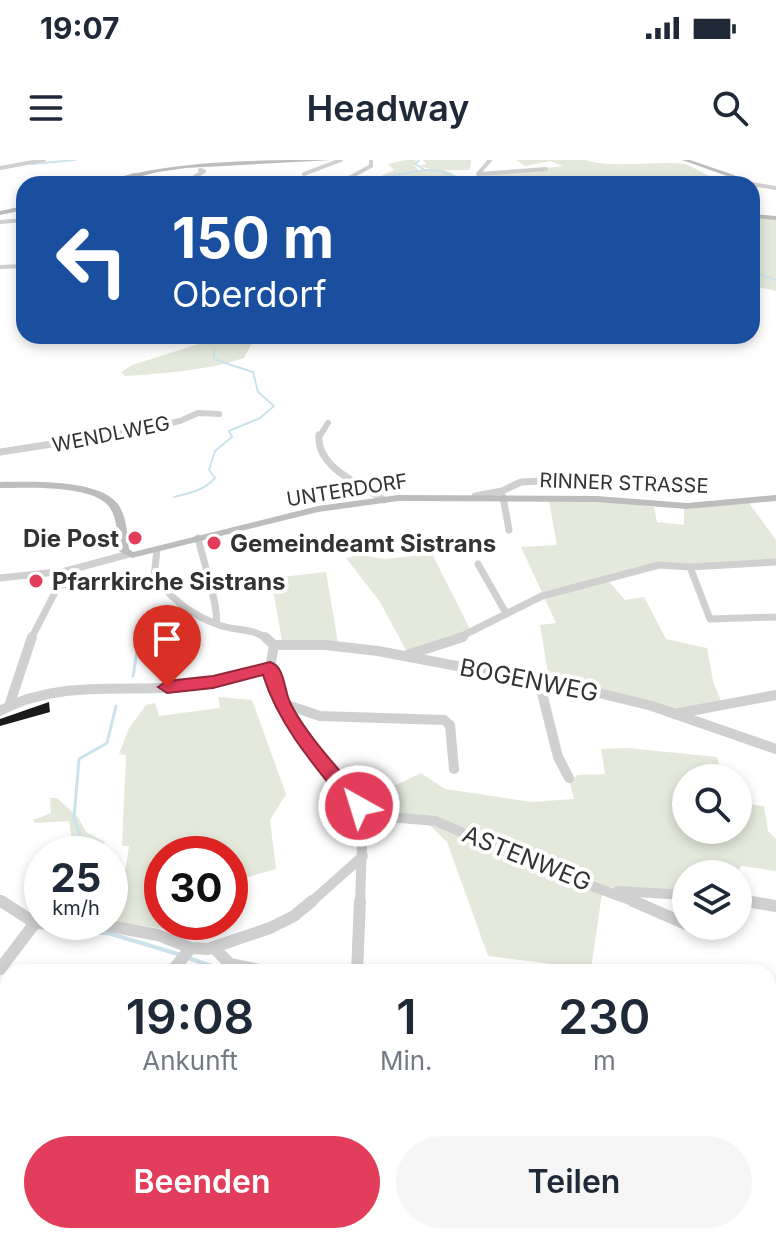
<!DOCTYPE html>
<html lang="de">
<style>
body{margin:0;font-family:Inter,sans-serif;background:#f6f6f7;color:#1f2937;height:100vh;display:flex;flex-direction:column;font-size:30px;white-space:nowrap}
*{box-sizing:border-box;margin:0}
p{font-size:26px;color:#747a83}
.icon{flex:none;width:44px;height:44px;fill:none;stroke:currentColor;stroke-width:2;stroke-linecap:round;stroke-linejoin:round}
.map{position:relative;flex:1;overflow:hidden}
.side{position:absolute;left:0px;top:804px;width:776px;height:280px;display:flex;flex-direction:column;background:#fff;border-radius:24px 24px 0 0;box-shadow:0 4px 12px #0003}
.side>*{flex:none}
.banner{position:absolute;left:16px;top:16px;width:744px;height:168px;border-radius:24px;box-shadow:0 4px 12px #0003;background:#1a4fa0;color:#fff;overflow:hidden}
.fabs{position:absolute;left:672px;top:604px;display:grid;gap:16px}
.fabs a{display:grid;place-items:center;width:80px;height:80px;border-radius:50%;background:#fff;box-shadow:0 4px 12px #0003;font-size:40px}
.speed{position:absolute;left:24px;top:676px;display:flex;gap:16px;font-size:40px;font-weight:700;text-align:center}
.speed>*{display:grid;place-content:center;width:104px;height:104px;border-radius:50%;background:#fff;box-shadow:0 4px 12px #0003;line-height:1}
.speed small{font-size:20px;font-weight:400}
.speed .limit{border:12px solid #d22;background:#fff;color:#111}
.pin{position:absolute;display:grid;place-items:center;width:68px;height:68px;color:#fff;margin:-82px -34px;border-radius:50% 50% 50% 0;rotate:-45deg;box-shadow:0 0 8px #0007}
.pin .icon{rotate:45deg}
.me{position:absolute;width:88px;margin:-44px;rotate:321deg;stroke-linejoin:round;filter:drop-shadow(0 0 6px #0008)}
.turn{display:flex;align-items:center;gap:28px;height:168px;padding:0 24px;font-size:36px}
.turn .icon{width:104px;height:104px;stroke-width:2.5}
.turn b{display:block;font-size:56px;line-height:68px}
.eta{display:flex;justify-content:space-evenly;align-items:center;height:136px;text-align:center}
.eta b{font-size:48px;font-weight:600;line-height:56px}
.primary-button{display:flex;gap:16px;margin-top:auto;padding:16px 24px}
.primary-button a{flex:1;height:92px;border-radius:48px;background:#e23d5a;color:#fff;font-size:32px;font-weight:600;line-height:92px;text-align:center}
.primary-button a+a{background:#f6f6f7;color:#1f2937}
.status{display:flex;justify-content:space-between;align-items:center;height:56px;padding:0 40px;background:#fff;direction:ltr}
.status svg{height:22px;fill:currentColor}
header{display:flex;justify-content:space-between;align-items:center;height:104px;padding:0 24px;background:#fff;font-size:36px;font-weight:600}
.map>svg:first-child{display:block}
.green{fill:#e4e9dc}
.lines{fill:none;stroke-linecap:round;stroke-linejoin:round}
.stream-far2{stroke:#cce3eb;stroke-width:2}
.stream-far1{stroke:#cce3eb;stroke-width:3}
.stream{stroke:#cce3eb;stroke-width:4}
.building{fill:#1a1a1a}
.minor-far4{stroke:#d0d0d0;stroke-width:4}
.minor-far3{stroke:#d0d0d0;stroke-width:6}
.minor-far2{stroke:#d0d0d0;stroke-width:7}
.minor-far1{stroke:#d0d0d0;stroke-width:10}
.minor{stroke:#d0d0d0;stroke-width:12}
.secondary{fill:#bdbdbd;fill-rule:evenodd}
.route{fill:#e23d5a;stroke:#93283a;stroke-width:2}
.poi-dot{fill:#e23d5a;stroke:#fff;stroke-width:3}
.labels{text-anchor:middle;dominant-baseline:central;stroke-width:8;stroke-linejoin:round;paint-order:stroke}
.far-street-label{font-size:20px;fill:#333;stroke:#fff}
.poi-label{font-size:24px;font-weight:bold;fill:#333;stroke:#fff;text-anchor:start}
.street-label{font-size:24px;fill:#333;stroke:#fff}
</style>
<div class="status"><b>19:07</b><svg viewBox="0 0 49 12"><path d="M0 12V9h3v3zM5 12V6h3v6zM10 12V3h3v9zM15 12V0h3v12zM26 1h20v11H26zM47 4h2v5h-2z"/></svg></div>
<header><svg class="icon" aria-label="menu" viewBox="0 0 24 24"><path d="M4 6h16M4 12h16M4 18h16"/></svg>Headway<svg class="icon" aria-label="search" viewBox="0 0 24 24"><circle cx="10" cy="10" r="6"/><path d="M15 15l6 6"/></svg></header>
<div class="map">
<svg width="776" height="1084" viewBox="0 0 776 1084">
<rect width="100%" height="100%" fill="#fff"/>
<path class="green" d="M406 0H416L414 5 419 11 430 9 420 6 426 4 423 0H471L470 10H444L462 18 563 6 550 1 525 6 516 0H585C614 9 654 0 685 4 695 7 704 15 713 17 725 21 733 17 743 24H687L685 19 644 24H382L386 22 384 19 372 20 394 10 388 4Z
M752 58 776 59V131L752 126Z
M224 176H267L252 183 244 198C206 211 165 213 125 216L121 212 132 205Z
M549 341 612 342 654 347 657 362 684 365V349L749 343 776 380V400L693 406 657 403 607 419 625 440 644 437 666 479 707 488 713 521 721 541 672 550 549 519 540 465 556 463 521 387 557 385Z
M432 394 471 471 407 492 380 442 346 398 359 395 385 399Z
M326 412 338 483 282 481 271 418Z
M218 537 252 540 286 634 270 660 276 709 230 722V694H162V762H166L165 769 117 762 129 686H122L126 595 119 594 129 568 146 545 155 543 159 556 220 548Z
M627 588 717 597 723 616 727 618H686V670H738V643L764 646 768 671 776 679V711L741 706 737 714H686V732L603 727 591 809 488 796 447 682 419 655 367 650 357 633 381 632 421 613 445 629 531 642 574 639 570 623 577 615 605 614 601 589Z
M50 638H57L78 657 86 672 105 682 101 688 82 694H64L73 687 69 661 35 663 33 660 51 653Z
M768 986 776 988V1084H685L693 1076H768Z
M553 1076H666L668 1084H552Z"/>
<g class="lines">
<path class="stream-far2" d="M32 4 75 0
M425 10 441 11 459 19V24
M343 24 425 10 415 4 419 0
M752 111 776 120
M245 180 257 176
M174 337C190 333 203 331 215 318L209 310 215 291 232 277 229 271 260 258 274 246 258 232 253 212 219 201 214 198V190
M143 479 148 472"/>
<path class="stream-far1" d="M133 516 138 485 144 477
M74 694 80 674 74 658 79 599 107 583 116 546"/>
<path class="stream" d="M53 769 72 773H108L181 795
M188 798 230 812
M768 1009 776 1010
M539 1076V1084
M741 1076V1084"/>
</g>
<path class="building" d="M49 542 50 552 0 566V559Z"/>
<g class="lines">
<path class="minor-far4" d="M490 0 478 14 546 9
M0 8 44 0
M304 14 341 0
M133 15 154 21 204 19 267 24
M192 19 204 11 200 10
M745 23 776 28
M338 24 371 6V0
M0 62 24 60
M0 107 24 106"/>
<path class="minor-far3" d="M101 277 180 261 198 253 219 254
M319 277 328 263"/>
<path class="minor-far2" d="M319 275C316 308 361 324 384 340
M0 292 111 275
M475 336 502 331 521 322 561 320
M503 337 509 370
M198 378C202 397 220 450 216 463
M478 404 506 453
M690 407 710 459 776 457
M154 417 157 390
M0 418 66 411 129 394
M60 425 154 417C175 441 189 454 219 465 235 471 254 468 267 479
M31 479 66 411
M456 479 542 436 659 405 690 407 776 402"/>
<path class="minor-far1" d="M265 477 274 485
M274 485H325L378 491 599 533 652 546 776 589
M274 485 270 508 281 543 363 655 360 743
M407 495 463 477
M539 521 558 597 569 618
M10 543 32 477
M281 543 320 556 444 560 450 565 454 609
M0 551C56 520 119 532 180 527 211 525 240 515 270 508
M674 554 776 535
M363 655 436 661 540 707 638 743
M618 731 686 735
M738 739 757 743
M0 740 4 743
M310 743 363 696"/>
<path class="minor" d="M1 741 35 763 104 765 158 775 191 788 208 789 270 768 294 756 312 741
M633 741 686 764
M746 741 776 746
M214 788 230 804 270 812
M0 809 35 763
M171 812 191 788
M357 812 360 741
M30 1084 34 1076
M253 1084 255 1076"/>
<path class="secondary" d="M332 0 186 8 158 12 109 24H100C115 17 132 14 147 11 208 0 270 0 332 0Z
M682 0H690L734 15 748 24H741L730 17Z
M24 46V50L0 55V51Z
M752 54 776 56V60L752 58Z
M0 322C29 322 95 319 116 342 127 354 127 374 129 389L133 392 318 346 398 335 597 336 687 343 776 335V341L687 349 597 342 398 341 318 352 132 398 119 391C117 377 118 360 110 348 95 324 25 328 0 328Z"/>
</g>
<path class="route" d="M270 502C284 506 284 527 289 540 303 572 343 614 366 641L369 646 366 652H352C318 610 279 567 263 515L213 528 167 533 158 527 167 521 213 516Z"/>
<g class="poi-dot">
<circle cx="135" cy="378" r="8"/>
<circle cx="214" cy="383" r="8"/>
<circle cx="36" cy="421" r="8"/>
</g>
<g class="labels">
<g class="far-street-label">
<text transform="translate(111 274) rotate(-11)">WENDLWEG</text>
<text transform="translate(624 323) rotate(2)">RINNER STRASSE</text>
<text transform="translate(347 330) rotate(-9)">UNTERDORF</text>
</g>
<g class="poi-label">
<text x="119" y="378" text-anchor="end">Die Post</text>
<text x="230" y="383">Gemeindeamt Sistrans</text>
<text x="52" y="421">Pfarrkirche Sistrans</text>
</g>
<g class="street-label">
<text transform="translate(529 520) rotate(11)">BOGENWEG</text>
<text transform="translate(527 698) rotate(22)">ASTENWEG</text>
</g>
</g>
</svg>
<div class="fabs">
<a><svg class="icon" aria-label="search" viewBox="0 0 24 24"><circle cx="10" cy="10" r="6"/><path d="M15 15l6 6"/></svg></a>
<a><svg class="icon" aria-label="layers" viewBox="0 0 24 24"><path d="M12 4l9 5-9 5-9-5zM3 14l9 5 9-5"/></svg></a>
</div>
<div class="speed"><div>25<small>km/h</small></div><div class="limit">30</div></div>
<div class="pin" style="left:167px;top:527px;background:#d93025"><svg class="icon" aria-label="arrive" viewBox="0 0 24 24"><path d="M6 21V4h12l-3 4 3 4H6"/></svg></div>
<svg class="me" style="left:359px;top:646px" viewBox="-20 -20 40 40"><circle r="17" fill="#e23d5a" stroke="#fff" stroke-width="3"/><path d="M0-11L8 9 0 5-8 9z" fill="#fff"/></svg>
<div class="banner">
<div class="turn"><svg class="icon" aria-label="left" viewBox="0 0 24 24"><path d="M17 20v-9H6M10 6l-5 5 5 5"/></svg><div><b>150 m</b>Oberdorf</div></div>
</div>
<section class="side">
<div class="eta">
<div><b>19:08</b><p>Ankunft</p></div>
<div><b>1</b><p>Min.</p></div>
<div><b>230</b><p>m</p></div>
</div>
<div class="primary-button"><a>Beenden</a><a>Teilen</a></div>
</section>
</div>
